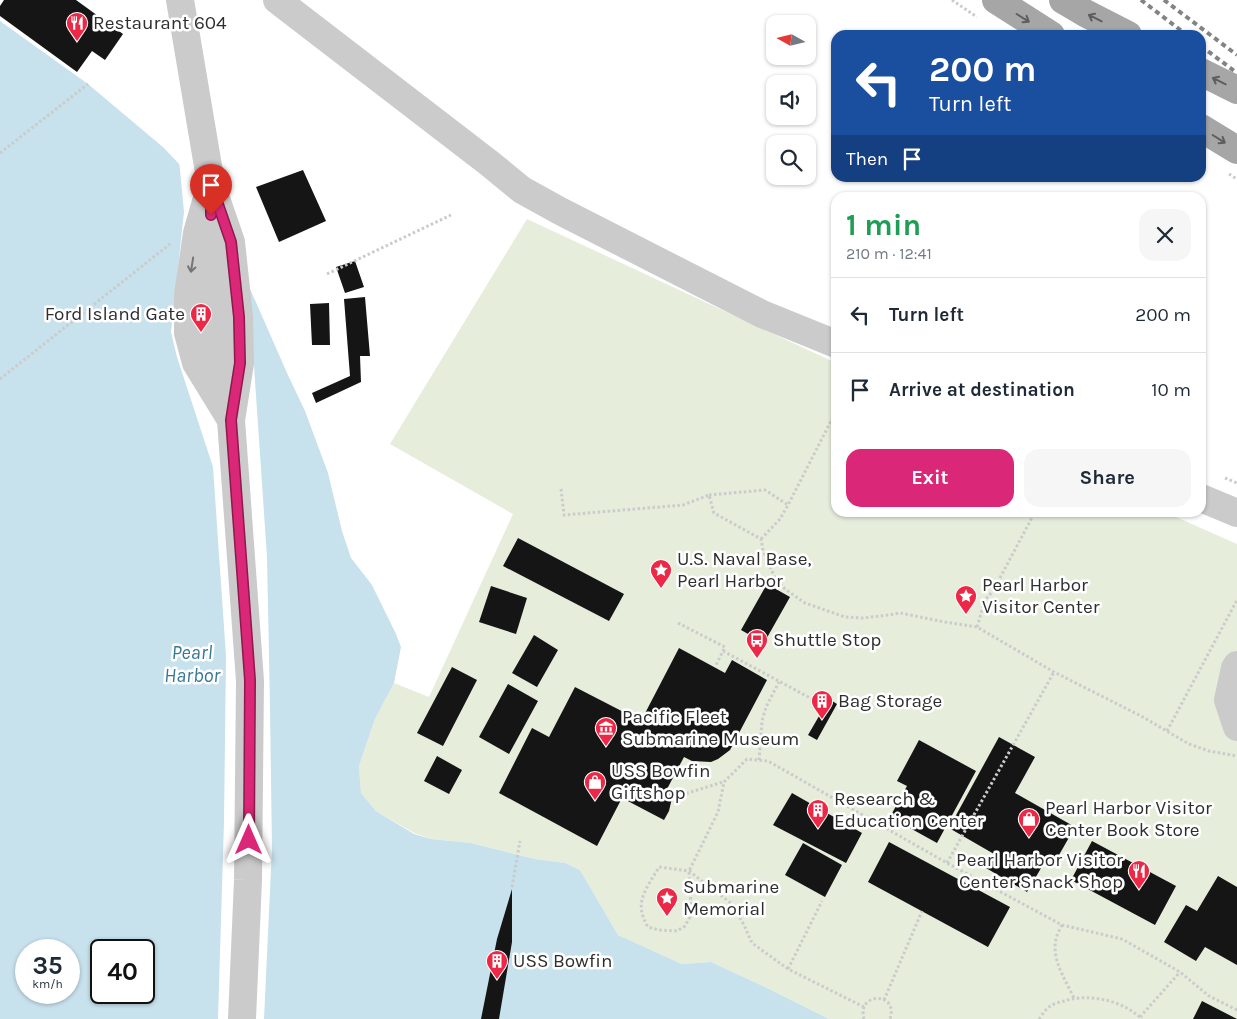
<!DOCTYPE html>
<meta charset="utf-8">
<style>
body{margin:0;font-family:Karla,sans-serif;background:#f6f6f7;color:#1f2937;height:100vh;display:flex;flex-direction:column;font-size:19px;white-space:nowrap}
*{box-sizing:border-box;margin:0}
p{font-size:16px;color:#747a83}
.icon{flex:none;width:28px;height:28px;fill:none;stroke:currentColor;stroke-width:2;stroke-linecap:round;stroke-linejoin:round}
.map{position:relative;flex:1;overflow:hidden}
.sheet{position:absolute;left:831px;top:192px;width:375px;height:325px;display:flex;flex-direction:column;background:#fff;border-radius:15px;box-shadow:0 1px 4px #0004}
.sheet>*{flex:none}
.hud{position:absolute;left:831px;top:30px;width:375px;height:152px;border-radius:15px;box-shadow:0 1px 4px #0004;background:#1a4fa0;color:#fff;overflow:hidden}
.needle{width:32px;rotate:278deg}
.tools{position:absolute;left:766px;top:15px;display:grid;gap:10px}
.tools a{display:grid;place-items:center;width:50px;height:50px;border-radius:10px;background:#fff;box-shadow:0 1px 4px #0004;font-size:25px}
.speed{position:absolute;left:15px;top:939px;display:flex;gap:10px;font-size:25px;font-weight:700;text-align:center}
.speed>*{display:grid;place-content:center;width:65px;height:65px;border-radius:50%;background:#fff;box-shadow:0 1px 4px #0004;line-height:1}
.speed small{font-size:12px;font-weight:400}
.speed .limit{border:2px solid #111;border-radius:8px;background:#fff;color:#111}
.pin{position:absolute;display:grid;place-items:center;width:42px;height:42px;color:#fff;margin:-51px -21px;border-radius:50% 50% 50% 0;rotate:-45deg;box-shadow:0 0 5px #0007}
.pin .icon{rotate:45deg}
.me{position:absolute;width:55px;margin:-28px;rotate:0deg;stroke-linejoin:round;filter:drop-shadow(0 0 4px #0008)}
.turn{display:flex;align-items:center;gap:18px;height:105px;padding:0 15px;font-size:22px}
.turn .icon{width:65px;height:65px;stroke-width:2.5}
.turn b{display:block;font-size:35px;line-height:42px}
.then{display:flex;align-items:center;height:48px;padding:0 15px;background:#0003;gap:10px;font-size:19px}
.round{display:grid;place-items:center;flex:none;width:52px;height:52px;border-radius:15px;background:#f6f6f7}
.headline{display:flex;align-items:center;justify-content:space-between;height:85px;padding:0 15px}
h1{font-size:30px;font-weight:700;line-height:38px;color:#1e9e55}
.cta{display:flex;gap:10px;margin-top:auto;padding:10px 15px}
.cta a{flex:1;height:58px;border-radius:15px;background:#db2777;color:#fff;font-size:20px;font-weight:700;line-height:58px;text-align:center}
.cta a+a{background:#f6f6f7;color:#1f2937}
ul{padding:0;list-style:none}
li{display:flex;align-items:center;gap:15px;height:75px;padding:0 15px;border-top:1px solid #e0e1e3}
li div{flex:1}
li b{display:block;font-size:19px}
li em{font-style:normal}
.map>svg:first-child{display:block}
.green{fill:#e6eddb}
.water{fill:#c7e1ed;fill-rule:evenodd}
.pier{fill:#fff}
.building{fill:#151515}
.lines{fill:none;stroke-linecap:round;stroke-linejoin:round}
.path{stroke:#cbcbcb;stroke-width:3;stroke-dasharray:2.5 2.5;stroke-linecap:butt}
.minor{stroke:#cbcbcb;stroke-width:28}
.major{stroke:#a6a6a6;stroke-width:28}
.rail{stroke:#838383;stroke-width:4;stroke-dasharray:5 4;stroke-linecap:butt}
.oneway{stroke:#5e5e5e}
.oneway2{stroke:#757575}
.route-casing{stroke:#8e194d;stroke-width:12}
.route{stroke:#db2777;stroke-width:9}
.labels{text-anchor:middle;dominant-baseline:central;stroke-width:5;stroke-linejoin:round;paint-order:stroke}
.poi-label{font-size:19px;fill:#2e2e2e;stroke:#fff;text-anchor:start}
.water-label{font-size:20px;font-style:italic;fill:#387895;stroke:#fff}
</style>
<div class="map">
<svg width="1237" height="1019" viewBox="0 0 1237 1019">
<rect width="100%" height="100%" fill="#fff"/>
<path class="green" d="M527 219 836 363V512L1167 513 1237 544V1019H829L765 987 711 962 682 964 618 935 580 870 565 863 535 859 471 843 431 839 414 833 376 811 361 793 359 766 375 719 394 683 429 697 513 514 390 444Z"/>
<path class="water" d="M0 21 88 84 164 148 179 164 215 209 287 373 305 411 328 473 342 531 351 558 372 585 396 634 401 647 394 683 375 719 359 766 361 793 376 811 414 834 431 839 471 843 535 859 565 863 580 870 618 935 682 964 711 962 765 987 829 1019H0ZM26 950H69V992H26ZM101 950H144V992H101Z"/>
<path class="pier" d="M179 160 218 208 251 322 267 557 270 707 272 848 264 1019H218L224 821 226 656 213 467 177 357 171 332 184 212Z"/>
<path class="building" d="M4 0H76L123 34 105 60 92 51 77 72 0 16V6Z
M303 170 326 221 279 242 256 187Z
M355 261 364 287 345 293 336 267Z
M365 297 370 356H360L361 382 316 403 312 393 350 376 344 299Z
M329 303 330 345H312L310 304Z
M518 538 624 594 609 621 503 566Z
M767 584 790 597 764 643 741 630Z
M491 586 527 598 516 634 479 622Z
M534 635 558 650 537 687 512 673Z
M679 648 725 673 732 660 767 680 730 750 718 759 711 762 692 761 684 757 667 789 672 792V798L669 811 664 820 622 798 597 846 499 793 532 728 549 737 575 687 641 721Z
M452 667 477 680 443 746 417 733Z
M508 684 538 701 509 754 479 737Z
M829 699 837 704 817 740 808 735Z
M999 737 1035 757 1015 793 1075 827 1055 862 1047 858 1027 892 986 868 994 854 949 828Z
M919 740 976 771 937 843 890 817 907 786 897 781Z
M437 756 462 770 449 794 424 781Z
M792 793 862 833 846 863 773 825Z
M1092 841 1176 886 1155 925 1071 880Z
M889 842 1010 907 988 947 868 882Z
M803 843 842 865 825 897 785 875Z
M1218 876 1237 887V965L1205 947 1196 961 1164 942 1186 905 1197 911Z
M512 889V942L499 1019H481L497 939Z
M1202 1001 1237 1019H1193Z"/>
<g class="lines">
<path class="path" d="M952 0 977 17
M0 153 88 84
M1229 174 1237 179
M327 274 451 215
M0 379 170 244
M1225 478 1237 483
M561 489 564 515 683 505 709 495 714 513 761 539 763 550 774 576 785 589 805 603 845 617 863 618 889 615 900 613 945 622 977 627 1054 672 1141 716 1189 744 1209 751 1237 756
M709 495 765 490 788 505 832 419
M761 539 780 519 788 505
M678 623 725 647 715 667
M977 627 985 600 993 591 1035 512
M723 651 825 706
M1167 731 1237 600
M759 760 762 721 766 707 779 682
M672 798 723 782
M947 863 1054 672
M512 887 520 841
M1062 925C1060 929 1057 934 1056 939 1051 959 1066 981 1074 998
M788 969 822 901
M884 1000 922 911
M864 1007 788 969 752 943 744 925 732 904 689 871 659 867C646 890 633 902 648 927L659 930 677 931 685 926 690 917 691 906 689 871 718 812 724 782 747 759 768 761 947 863 1062 925 1122 939 1180 972 1209 996 1237 1010
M1140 1017 1180 972
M864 1019C856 992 899 991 890 1019
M1039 1019C1042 1015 1045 1010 1049 1007 1053 1004 1059 1002 1064 1001 1089 993 1122 1000 1142 1019"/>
<path class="minor" d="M180 0 211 184 231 242 239 317 240 363 231 420 250 681 248 880 242 1019
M277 0 489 163 522 190 560 211 762 314 836 344
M211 184 197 233 188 295V333L196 363 231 420
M211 226 216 332 227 402
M1201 498 1237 513
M1237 665 1235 668 1228 700 1237 727"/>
<path class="major" d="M996 0 1051 35
M1063 0 1085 13 1128 35
M1201 72 1237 90
M1201 128 1237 150"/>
<path class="rail" d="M1141 0 1187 35
M1164 0 1237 55
M1201 46 1237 73"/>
</g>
<defs><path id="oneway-shaft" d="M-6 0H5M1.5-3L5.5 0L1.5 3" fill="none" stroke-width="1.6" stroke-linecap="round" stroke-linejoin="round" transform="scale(1.25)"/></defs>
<g class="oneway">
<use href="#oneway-shaft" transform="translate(1023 18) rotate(32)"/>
<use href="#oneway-shaft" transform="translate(1095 18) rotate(-153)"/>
<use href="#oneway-shaft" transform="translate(1219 81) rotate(-153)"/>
<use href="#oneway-shaft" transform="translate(1219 139) rotate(32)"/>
</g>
<use class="oneway2" href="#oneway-shaft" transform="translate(192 265) rotate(99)"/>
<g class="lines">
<g class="route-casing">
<path id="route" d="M211 215V184L231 242 239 317 240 363 231 420 250 680 249 840"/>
</g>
<use href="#route" class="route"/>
</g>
<defs>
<g id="restaurant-pin" transform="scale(1.125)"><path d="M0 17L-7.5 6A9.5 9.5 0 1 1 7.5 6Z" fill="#ed2847" stroke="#fff"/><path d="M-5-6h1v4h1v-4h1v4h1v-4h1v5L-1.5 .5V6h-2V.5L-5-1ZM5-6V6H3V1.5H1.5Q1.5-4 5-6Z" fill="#fff"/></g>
<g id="building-pin" transform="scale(1.125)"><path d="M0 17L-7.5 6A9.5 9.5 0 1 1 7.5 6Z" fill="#ed2847" stroke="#fff"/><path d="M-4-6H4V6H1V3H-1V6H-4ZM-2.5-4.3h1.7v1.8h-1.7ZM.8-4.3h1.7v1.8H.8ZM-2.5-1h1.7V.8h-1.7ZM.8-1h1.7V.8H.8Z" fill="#fff"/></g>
<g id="sight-pin" transform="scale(1.125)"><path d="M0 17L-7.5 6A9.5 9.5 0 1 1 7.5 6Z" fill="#ed2847" stroke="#fff"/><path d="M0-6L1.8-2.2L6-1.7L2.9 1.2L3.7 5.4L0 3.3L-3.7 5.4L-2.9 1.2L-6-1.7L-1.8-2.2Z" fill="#fff"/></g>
<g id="bus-pin" transform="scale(1.125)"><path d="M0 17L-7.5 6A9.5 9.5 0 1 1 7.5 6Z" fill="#ed2847" stroke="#fff"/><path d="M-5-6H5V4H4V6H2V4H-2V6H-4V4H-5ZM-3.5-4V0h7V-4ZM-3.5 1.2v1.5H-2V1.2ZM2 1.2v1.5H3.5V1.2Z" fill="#fff"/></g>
<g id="museum-pin" transform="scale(1.125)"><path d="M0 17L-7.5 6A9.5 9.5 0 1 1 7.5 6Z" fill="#ed2847" stroke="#fff"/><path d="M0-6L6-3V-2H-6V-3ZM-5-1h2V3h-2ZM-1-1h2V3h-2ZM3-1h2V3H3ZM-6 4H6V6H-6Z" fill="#fff"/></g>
<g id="shop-pin" transform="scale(1.125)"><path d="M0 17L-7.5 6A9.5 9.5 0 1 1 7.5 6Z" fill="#ed2847" stroke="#fff"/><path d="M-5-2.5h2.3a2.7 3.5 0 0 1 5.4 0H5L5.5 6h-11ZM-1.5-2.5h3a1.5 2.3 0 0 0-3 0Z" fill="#fff"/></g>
</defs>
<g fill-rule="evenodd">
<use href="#restaurant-pin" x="77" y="23"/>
<use href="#building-pin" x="201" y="314"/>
<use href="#sight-pin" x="661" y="570"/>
<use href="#sight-pin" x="966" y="596"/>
<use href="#bus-pin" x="757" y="640"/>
<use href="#building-pin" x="822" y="701"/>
<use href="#museum-pin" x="606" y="728"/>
<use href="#shop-pin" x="595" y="782"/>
<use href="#building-pin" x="818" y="810"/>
<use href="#shop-pin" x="1029" y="819"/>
<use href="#restaurant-pin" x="1139" y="871"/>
<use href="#sight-pin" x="667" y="898"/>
<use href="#building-pin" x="497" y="961"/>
</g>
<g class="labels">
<g class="poi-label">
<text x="93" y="23">Restaurant 604</text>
<text x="185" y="314" text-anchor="end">Ford Island Gate</text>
<text x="677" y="559">U.S. Naval Base,<tspan x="677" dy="22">Pearl Harbor</tspan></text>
<text x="982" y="585">Pearl Harbor<tspan x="982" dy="22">Visitor Center</tspan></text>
<text x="773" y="640">Shuttle Stop</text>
<text x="838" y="701">Bag Storage</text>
<text x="622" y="717">Pacific Fleet<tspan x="622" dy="22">Submarine Museum</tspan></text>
<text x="611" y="771">USS Bowfin<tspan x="611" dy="22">Giftshop</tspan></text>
<text x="834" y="799">Research &amp;<tspan x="834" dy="22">Education Center</tspan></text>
<text x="1045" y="808">Pearl Harbor Visitor<tspan x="1045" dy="22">Center Book Store</tspan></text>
<text x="1123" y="860" text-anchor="end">Pearl Harbor Visitor<tspan x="1123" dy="22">Center Snack Shop</tspan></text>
<text x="683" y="887">Submarine<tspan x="683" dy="22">Memorial</tspan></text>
<text x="513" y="961">USS Bowfin</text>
</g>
<g class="water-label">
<text x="192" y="652">Pearl<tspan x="192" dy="23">Harbor</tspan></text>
</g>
</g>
</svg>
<div class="tools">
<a><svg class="needle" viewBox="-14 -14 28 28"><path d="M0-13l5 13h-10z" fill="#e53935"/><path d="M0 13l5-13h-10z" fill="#747a83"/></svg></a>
<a><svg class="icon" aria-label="sound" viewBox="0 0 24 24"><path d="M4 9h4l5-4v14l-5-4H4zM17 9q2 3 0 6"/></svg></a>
<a><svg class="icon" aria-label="search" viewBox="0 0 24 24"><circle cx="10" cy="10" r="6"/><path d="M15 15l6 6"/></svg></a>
</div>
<div class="speed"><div>35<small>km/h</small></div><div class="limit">40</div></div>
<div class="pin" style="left:211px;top:215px;background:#d93025"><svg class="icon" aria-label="arrive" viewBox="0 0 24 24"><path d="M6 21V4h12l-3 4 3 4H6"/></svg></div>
<svg class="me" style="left:249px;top:840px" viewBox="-20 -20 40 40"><path d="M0-17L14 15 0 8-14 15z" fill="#db2777" stroke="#fff" stroke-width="4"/></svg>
<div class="hud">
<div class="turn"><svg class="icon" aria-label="left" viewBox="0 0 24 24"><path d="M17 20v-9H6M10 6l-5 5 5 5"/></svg><div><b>200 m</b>Turn left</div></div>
<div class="then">Then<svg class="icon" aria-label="arrive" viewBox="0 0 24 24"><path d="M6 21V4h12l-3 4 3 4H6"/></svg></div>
</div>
<section class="sheet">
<div class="headline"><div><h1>1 min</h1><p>210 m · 12:41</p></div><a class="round"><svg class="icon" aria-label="close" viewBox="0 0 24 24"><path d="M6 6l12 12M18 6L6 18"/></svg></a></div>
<ul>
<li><svg class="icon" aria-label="left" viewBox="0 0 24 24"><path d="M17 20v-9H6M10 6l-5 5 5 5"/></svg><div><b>Turn left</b></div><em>200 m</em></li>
<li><svg class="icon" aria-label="arrive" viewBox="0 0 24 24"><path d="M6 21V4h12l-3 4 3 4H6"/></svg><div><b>Arrive at destination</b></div><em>10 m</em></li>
</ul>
<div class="cta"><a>Exit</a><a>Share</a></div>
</section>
</div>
